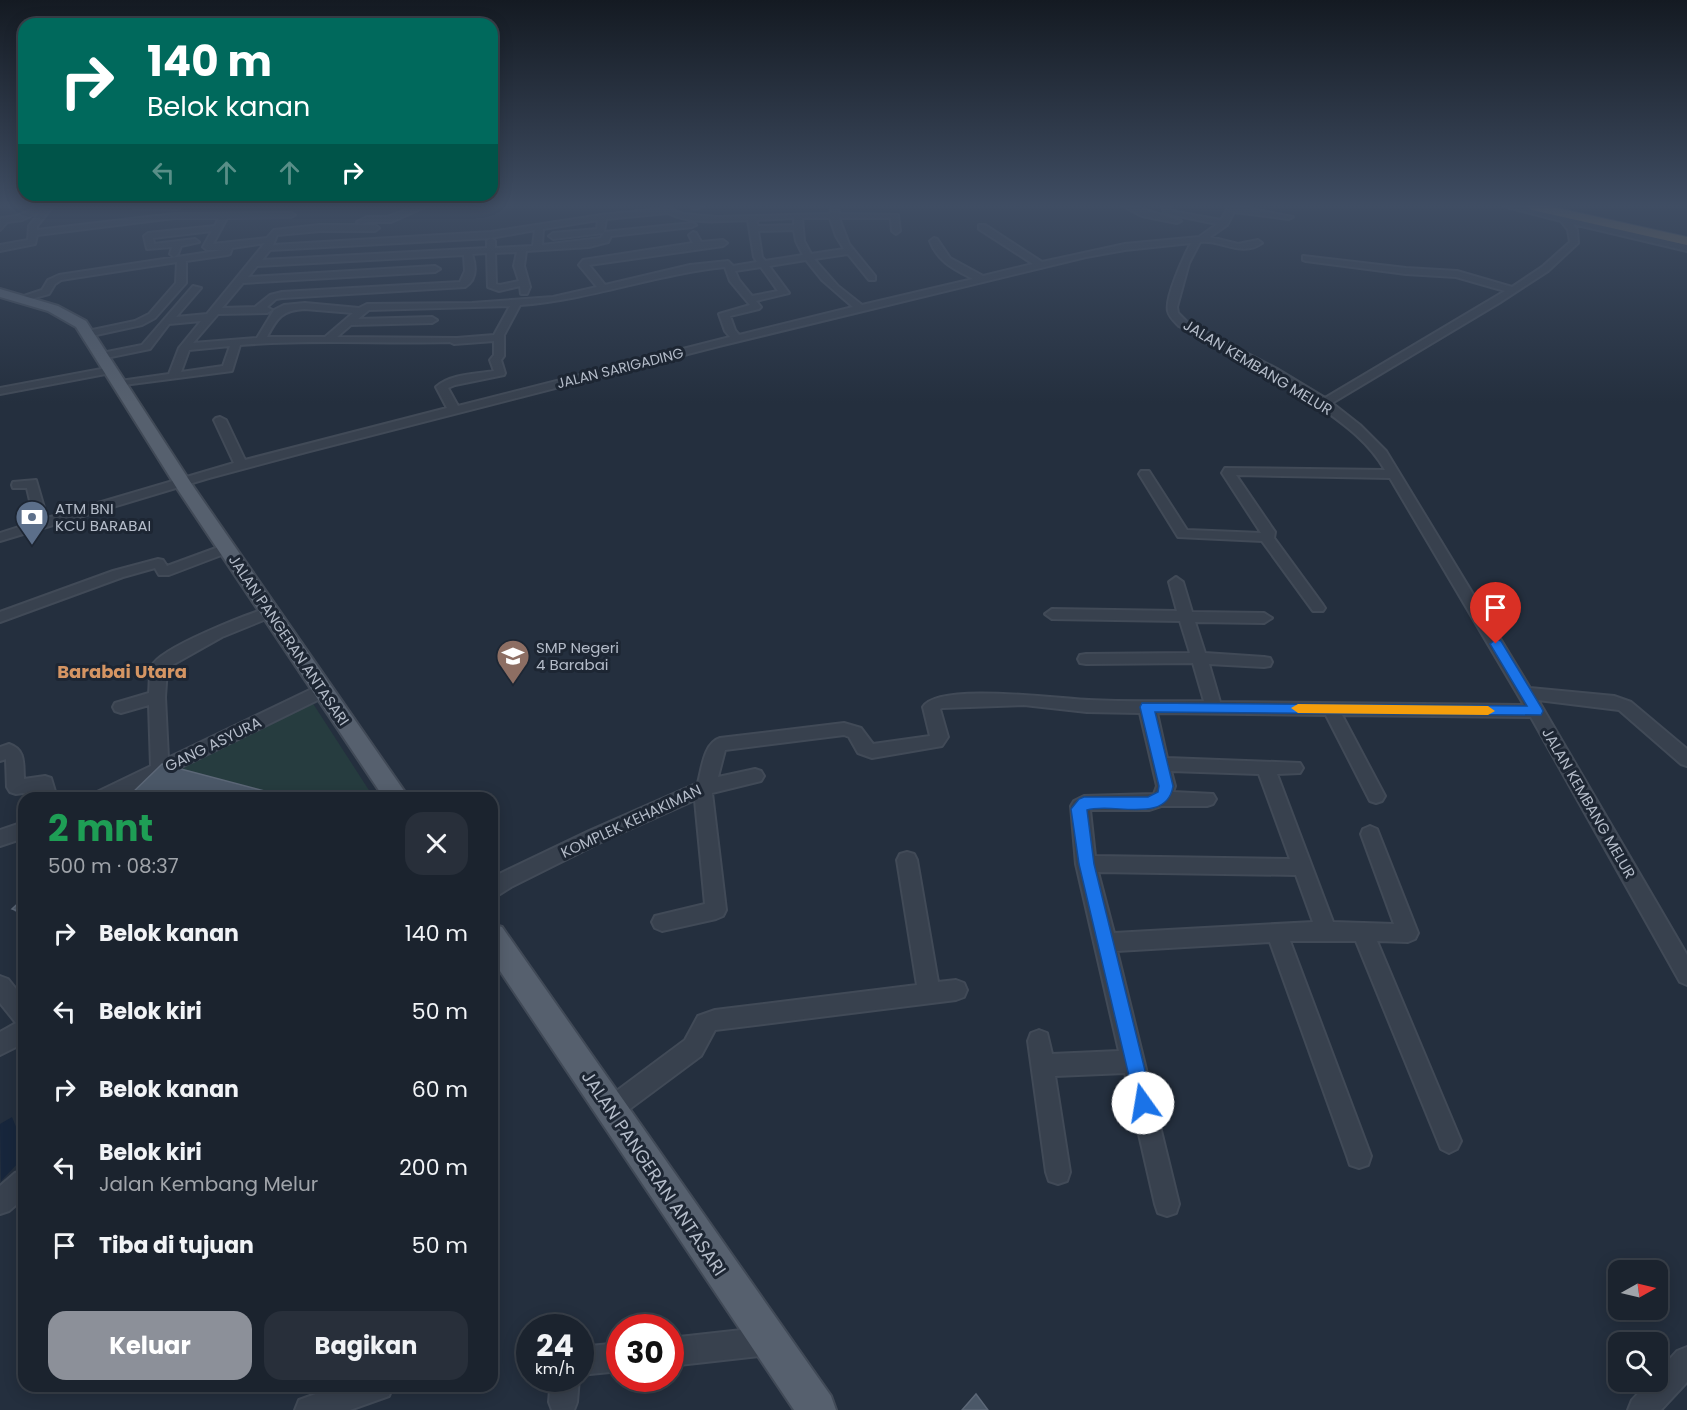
<!DOCTYPE html>
<html lang="id">
<meta charset="utf-8">
<style>
body{margin:0;font-family:Poppins,sans-serif;background:#282f3a;color:#f1f3f6;height:100vh;display:flex;flex-direction:column;font-size:22px;white-space:nowrap}
*{box-sizing:border-box;margin:0}
p{font-size:20px;color:#a0a4aa}
.icon{flex:none;width:33px;height:33px;fill:none;stroke:currentColor;stroke-width:2;stroke-linecap:round;stroke-linejoin:round}
.map{position:relative;flex:1;overflow:hidden}
.drawer{position:absolute;left:18px;top:792px;width:480px;height:600px;display:flex;flex-direction:column;background:#1b232e;border-radius:18px;box-shadow:0 3px 15px #0003,0 0 0 2px #39404a}
.drawer>*{flex:none}
.guide{position:absolute;left:18px;top:18px;width:480px;height:183px;border-radius:18px;box-shadow:0 3px 15px #0003,0 0 0 2px #39404a;background:#00695c;color:#fff;overflow:hidden}
.needle{width:39px;rotate:82deg}
.buttons{position:absolute;left:1608px;top:1260px;display:grid;gap:12px}
.buttons a{display:grid;place-items:center;width:60px;height:60px;border-radius:12px;background:#1b232e;box-shadow:0 3px 15px #0003,0 0 0 2px #39404a;font-size:30px}
.speed{position:absolute;left:516px;top:1314px;display:flex;gap:12px;font-size:30px;font-weight:700;text-align:center}
.speed>*{display:grid;place-content:center;width:78px;height:78px;border-radius:50%;background:#1b232e;box-shadow:0 3px 15px #0003,0 0 0 2px #39404a;line-height:1}
.speed small{font-size:15px;font-weight:400}
.speed .limit{border:9px solid #d22;background:#fff;color:#111}
.pin{position:absolute;display:grid;place-items:center;width:51px;height:51px;color:#fff;margin:-62px -26px;border-radius:50% 50% 50% 0;rotate:-45deg;box-shadow:0 0 6px #0007}
.pin .icon{rotate:45deg}
.me{position:absolute;width:66px;margin:-33px;rotate:347deg;stroke-linejoin:round;filter:drop-shadow(0 0 4px #0008)}
.turn{display:flex;align-items:center;gap:21px;height:126px;padding:0 30px;font-size:27px}
.turn .icon{width:78px;height:78px;stroke-width:2.5}
.turn b{display:block;font-size:42px;line-height:51px}
.lanes{display:flex;align-items:center;height:57px;padding:0 30px;background:#0003;justify-content:center;gap:30px;direction:ltr}
.lanes .off{opacity:.35}
.round{display:grid;place-items:center;flex:none;width:63px;height:63px;border-radius:18px;background:#282f3a}
.head{display:flex;align-items:center;justify-content:space-between;height:102px;padding:0 30px}
h1{font-size:36px;font-weight:700;line-height:45px;color:#1e9e55}
.primary-button{display:flex;gap:12px;margin-top:auto;padding:12px 30px}
.primary-button a{flex:1;height:69px;border-radius:18px;background:#8c9099;color:#fff;font-size:24px;font-weight:700;line-height:69px;text-align:center}
.primary-button a+a{background:#282f3a;color:#f1f3f6}
ul{padding:0;list-style:none}
li{display:flex;align-items:center;gap:18px;height:78px;padding:0 30px}
li div{flex:1}
li b{display:block;font-size:22px}
li em{font-style:normal}
.map>svg:first-child{display:block}
.green{fill:#263c3f}
.water{fill:#17263c}
.lines{fill:none;stroke-linecap:round;stroke-linejoin:round}
.minor-casing{stroke:#414a57;stroke-width:4}
.major-casing{stroke:#414a57;stroke-width:4}
.highway-casing{stroke:#434c59;stroke-width:2}
.minor{fill:#38414e;fill-rule:evenodd}
.major{fill:#56606e;fill-rule:evenodd}
.highway{fill:#746855;fill-rule:evenodd}
.wall{fill:#3f4b5c}
.shaded-wall{fill:#2f3b4b}
.building{fill:#4b5868;stroke:#5c6777;stroke-width:1.5}
.route{fill:#1a73e8;stroke:#114b97;stroke-width:1.5}
.slow{fill:#f59e0b}
.labels{text-anchor:middle;dominant-baseline:central;stroke-width:6;stroke-linejoin:round;paint-order:stroke}
.far-street-label{font-size:14px;fill:#b4bcc9;stroke:#1d2633}
.street-label{font-size:15px;fill:#b4bcc9;stroke:#1d2633}
.poi-label{font-size:15px;fill:#b4bcc9;stroke:#1d2633;text-anchor:start}
.quarter-label{font-size:18px;font-weight:bold;fill:#d59563;stroke:#1d2633}
.near-street-label{font-size:18px;fill:#b4bcc9;stroke:#1d2633}
</style>
<div class="map">
<svg width="1687" height="1410" viewBox="0 0 1687 1410">
<rect width="100%" height="100%" fill="#242f3e"/>
<path class="green" d="M312 702 374 798H140L160 778Z"/>
<path class="water" d="M12 1117 24 1147V1157L1 1181 0 1124Z"/>
<g class="lines">
<g class="minor-casing">
<path id="minor" d="M45 206H53L37 226V230L174 214 291 213 295 215 291 217 227 218 213 244 267 238 274 230 320 225H375L379 228 375 231H320L277 235 273 245 491 232 601 215 669 208 683 214 717 217 830 214 832 206H838L839 214 898 215 900 231 896 234 892 231 891 218H839L849 244 875 276V280H869L848 254 814 259 838 286 862 305 973 279C954 269 938 262 930 241L934 238 937 239 950 258 983 276 1033 264 979 229V225H985L1042 262 1125 244 1199 237 1217 224 1164 213 1162 206H1170L1171 210 1177 212 1221 220 1229 206H1237L1293 217 1289 219 1234 212 1227 225 1210 237 1238 244 1258 240 1262 243C1242 258 1221 239 1200 242L1189 263 1177 307 1178 313 1187 322 1277 369 1325 398 1505 291 1456 277 1406 274 1306 261 1303 260V256L1406 268 1457 271 1512 287 1542 267 1570 242 1568 230 1561 221 1503 206H1517L1550 214 1540 206H1549L1567 217 1687 245V251L1573 224 1577 230 1578 243 1548 271 1499 303 1332 403 1360 425 1386 451 1530 688 1614 696 1631 702 1687 749V766L1681 764 1619 710 1538 700 1687 955V985L1680 982 1531 717 1342 715 1385 796 1382 801 1376 803 1370 801 1326 715 1157 713 1167 758 1300 763 1303 768 1300 773 1277 774 1333 922 1394 924 1361 834 1363 829 1370 826 1377 829 1418 933 1415 939 1408 942 1377 941 1461 1141 1457 1149 1449 1153 1441 1149 1356 941H1290L1371 1156 1368 1165 1359 1168 1350 1165 1347 1156 1270 942 1117 951 1179 1204 1176 1213 1167 1216 1158 1213 1155 1204 1125 1073 1055 1076 1070 1172 1067 1181 1058 1184 1049 1181 1046 1172 1028 1041 1031 1033 1039 1030 1047 1033 1052 1054 1119 1051 1076 864 1071 806 1074 801 1084 796 1154 794 1157 786 1140 713 1087 712 1024 705 942 708 940 709 948 737 942 746 936 747 872 758 858 753 849 737 844 735 725 750 718 777 755 769 761 771 764 776 761 781 712 793 726 910 723 916 716 919 662 931 655 928 652 922 655 916 705 904 695 800 603 841 511 887 492 899V879L497 875 589 831 698 783C702 768 704 743 720 738L844 723 861 728 873 744 930 736 923 707C937 682 1060 699 1089 700 1127 702 1165 701 1204 701L1193 663 1086 664 1080 663 1078 659 1080 655 1086 654 1190 653 1180 621 1052 619 1045 614 1052 609 1177 611 1169 582 1176 577 1183 582 1192 612 1264 613 1272 618 1264 623 1195 622 1205 653 1264 657 1270 658 1272 662 1270 666 1264 667 1209 664 1220 702 1524 705 1390 478 1236 475 1275 532 1274 538 1323 605 1325 608 1323 611H1313L1262 541 1178 537 1139 474 1141 471H1149L1187 530 1261 533 1222 473 1225 468 1385 470C1369 442 1345 425 1320 407 1277 376 1228 351 1179 326 1175 322 1169 317 1168 311 1165 297 1184 256 1191 243L1125 250 1086 257 719 346 306 452 209 478 0 541V533L35 522 27 488H13L12 485 13 482 36 480 47 518 234 463 214 420 216 418 220 417 226 420 245 460 447 408 436 387C450 374 476 374 494 371L490 360 494 355V341L454 344 450 342C380 344 310 339 240 345L232 371 116 386V382L120 381 169 374 179 348 201 321 169 324 150 349 101 359 97 358V354L142 345 193 286 201 288 176 317 207 314 265 243 232 248 230 254 227 255 186 261V283L155 318 142 325 87 337 82 334 83 332 135 321 149 314 176 283 177 262 61 280 55 284 49 294 20 302 15 299 42 290 48 280 59 275 223 250H207L203 247 212 231 153 238 154 244 195 239 199 242 181 246 178 254 174 257 170 254 172 247 147 249 144 236 148 233 215 226 219 218H174L37 235 35 244 0 251V245L28 240 29 226ZM668 213C692 225 722 221 748 220L754 257 757 262 733 266 728 261 690 265 605 285 589 265 723 246 727 243 723 240 701 242 696 233 693 232 689 235 693 243 583 260 579 265 597 287 553 297 472 303 367 304 359 308 305 303 284 305 274 310 257 338 193 343 218 314 267 313 272 310 267 307 276 299 282 298 465 287C477 280 476 266 472 254L487 253 488 287 499 291 520 286 521 294H527L530 287 524 266 526 251 589 247 608 242 611 236 692 227 696 225 692 223 604 232 606 219ZM794 218V225L758 226 756 220ZM802 218H830L836 236 844 249 811 254 804 241ZM598 220 597 229 553 233 549 236 553 239 604 233 601 238 542 245 543 229ZM535 230 533 246 495 248V241L491 238 487 241V248L262 260 270 250 491 238ZM794 230 796 241 803 255 765 261 762 257 758 231ZM517 252 514 266 519 281 500 285 496 284 495 253ZM464 255 465 271 460 282 282 292 270 295 255 307 222 308 243 283 435 272 440 269 435 266 248 277 257 266ZM806 260 822 280 853 307 739 335 735 330 730 316 759 309 761 307 756 301 789 293 769 266ZM725 267 730 281 750 305 719 314 725 331 730 337 458 406 448 388 455 385 504 375 505 373 501 360 504 356V335L520 305C590 300 655 274 725 267ZM761 267 778 291 752 296 739 280 735 271ZM510 306 494 335 457 338 337 337 351 325 432 323 437 320 432 317 358 319 369 310ZM305 309 353 313 325 337H267C277 318 282 310 305 309ZM230 346 223 366 181 372 189 350ZM1171 771 1259 774 1290 859 1095 856 1090 810H1149L1161 806H1207L1213 804 1216 799 1213 794 1173 792 1175 786ZM1098 872 1296 875 1313 922 1114 933Z
M130 206H180L181 207 177 209 134 208Z
M416 206H427L391 222H368L361 224 357 222 367 217H387Z
M691 206H704L694 209Z
M1123 206H1133L1181 221 1177 223 1142 216Z
M36 208H39V212L22 220 7 222 0 230 1 218 17 216Z
M112 367 116 368V372L0 394V388Z
M227 544 232 545 234 548 232 551 169 575H159L155 568 123 577 0 622V612L113 571 158 559 163 560 167 566Z
M271 607 276 609 278 612 276 615 222 637 167 668 165 697 168 758 318 686H330L332 690 330 694 118 798H92L95 793 151 766 149 705 121 713 115 711 113 707 115 703 149 693C150 685 149 673 152 666 159 648 250 613 271 607Z
M9 744C26 750 23 763 24 779L45 776 51 778 57 798H39L38 791 16 794 10 792 7 787 6 759 0 761V747Z
M24 822V838L0 846V830Z
M907 852 914 854 917 860 938 982 956 980 964 983 967 990 964 997 956 1000 715 1030 701 1056 619 1117 611 1121 603 1117 599 1109 603 1101 685 1040 698 1016 715 1010 917 985 897 860 900 854Z
M0 976 8 979 24 999V1043L0 1055V1032L16 1023 0 1003Z
M24 1170V1198L9 1211 0 1214V1186L15 1173Z
M769 1327 779 1331 783 1341 779 1351 769 1355 670 1366V1338Z
M620 1343V1371L580 1375V1347Z
M1687 1347V1382L1661 1410H1628L1632 1400 1649 1382H1658V1372L1677 1351Z
M551 1378H579L577 1402 574 1410H552L549 1402Z
M338 1386H393L389 1396 350 1410H295L299 1400Z"/>
</g>
<g class="major-casing">
<path id="major" d="M0 289 58 306 86 321 195 489 409 798H384L178 490 76 327 48 311 0 297Z
M492 924 502 927 831 1396 836 1410H794L492 959Z"/>
</g>
<g class="highway-casing">
<path id="highway" d="M1526 206H1548L1687 237V245L1532 210Z"/>
</g>
<use href="#minor" class="minor"/>
<use href="#major" class="major"/>
<use href="#highway" class="highway"/>
</g>
<path class="wall" d="M24 898V919L12 909Z"/>
<path class="shaded-wall" d="M272 793 275 798H267Z"/>
<path class="building" d="M162 764 272 793 267 798H127Z
M24 898V913L12 909Z
M976 1394 988 1410H962Z"/>
<linearGradient id="sky" x2="0" y2="1"><stop stop-color="#141a22"/><stop offset="0.51" stop-color="#3f4d63"/><stop offset="1" stop-color="#3f4d63" stop-opacity="0"/></linearGradient>
<rect width="1687" height="403" fill="url(#sky)"/>
<path class="route" d="M1496 639 1501 641 1541 707 1543 711 1541 715 1155 712 1173 786C1167 825 1113 802 1087 810L1094 864 1153 1103 1150 1110 1143 1113 1137 1110 1079 864 1071 809 1079 799 1084 797H1148L1158 792 1159 786 1140 707 1142 703 1527 706 1490 644Z"/>
<path class="slow" d="M1298 704 1488 706 1495 711 1488 715 1298 713 1291 708Z"/>
<defs>
<g id="bank-pin" transform="scale(1.725)"><path d="M0 17L-7.5 6A9.5 9.5 0 1 1 7.5 6Z" fill="#5c6f8a" stroke="#1d2633"/><path d="M-6-4H6V4H-6ZM0-2.3a2.3 2.3 0 1 0 0 4.6a2.3 2.3 0 1 0 0-4.6Z" fill="#fff"/></g>
<g id="school-pin" transform="scale(1.725)"><path d="M0 17L-7.5 6A9.5 9.5 0 1 1 7.5 6Z" fill="#8d6e63" stroke="#1d2633"/><path d="M0-5L7-2L0 1L-7-2ZM-4 1L0 2.5L4 1V4Q0 6-4 4Z" fill="#fff"/></g>
</defs>
<g fill-rule="evenodd">
<use href="#bank-pin" x="32" y="517"/>
<use href="#school-pin" x="513" y="656"/>
</g>
<g class="labels">
<g class="far-street-label">
<text transform="translate(620 368) rotate(-14)">JALAN SARIGADING</text>
</g>
<g class="street-label">
<text transform="translate(1258 367) rotate(31)">JALAN KEMBANG MELUR</text>
<text transform="translate(289 640) rotate(56)">JALAN PANGERAN ANTASARI</text>
<text transform="translate(213 744) rotate(-26)">GANG ASYURA</text>
<text transform="translate(1589 803) rotate(60)">JALAN KEMBANG MELUR</text>
<text transform="translate(631 821) rotate(-25)">KOMPLEK KEHAKIMAN</text>
</g>
<g class="poi-label">
<text x="55" y="508">ATM BNI<tspan x="55" dy="17">KCU BARABAI</tspan></text>
<text x="536" y="647">SMP Negeri<tspan x="536" dy="17">4 Barabai</tspan></text>
</g>
<g class="quarter-label">
<text x="122" y="671">Barabai Utara</text>
</g>
<g class="near-street-label">
<text transform="translate(654 1173) rotate(56)">JALAN PANGERAN ANTASARI</text>
</g>
</g>
</svg>
<div class="buttons">
<a><svg class="needle" viewBox="-14 -14 28 28"><path d="M0-13l5 13h-10z" fill="#e53935"/><path d="M0 13l5-13h-10z" fill="#a0a4aa"/></svg></a>
<a><svg class="icon" aria-label="search" viewBox="0 0 24 24"><circle cx="10" cy="10" r="6"/><path d="M15 15l6 6"/></svg></a>
</div>
<div class="speed"><div>24<small>km/h</small></div><div class="limit">30</div></div>
<div class="pin" style="left:1496px;top:644px;background:#d93025"><svg class="icon" aria-label="arrive" viewBox="0 0 24 24"><path d="M6 21V4h12l-3 4 3 4H6"/></svg></div>
<svg class="me" style="left:1143px;top:1103px" viewBox="-20 -20 40 40"><circle r="19" fill="#fff"/><path d="M0-13L10 11 0 6-10 11z" fill="#1a73e8"/></svg>
<div class="guide">
<div class="turn"><svg class="icon" aria-label="right" viewBox="0 0 24 24"><path d="M7 20v-9h11M14 6l5 5-5 5"/></svg><div><b>140 m</b>Belok kanan</div></div>
<div class="lanes"><svg class="icon off" aria-label="left" viewBox="0 0 24 24"><path d="M17 20v-9H6M10 6l-5 5 5 5"/></svg><svg class="icon off" aria-label="ahead" viewBox="0 0 24 24"><path d="M12 20V5M6 11l6-6 6 6"/></svg><svg class="icon off" aria-label="ahead" viewBox="0 0 24 24"><path d="M12 20V5M6 11l6-6 6 6"/></svg><svg class="icon" aria-label="right" viewBox="0 0 24 24"><path d="M7 20v-9h11M14 6l5 5-5 5"/></svg></div>
</div>
<section class="drawer">
<div class="head"><div><h1>2 mnt</h1><p>500 m · 08:37</p></div><a class="round"><svg class="icon" aria-label="close" viewBox="0 0 24 24"><path d="M6 6l12 12M18 6L6 18"/></svg></a></div>
<ul>
<li><svg class="icon" aria-label="right" viewBox="0 0 24 24"><path d="M7 20v-9h11M14 6l5 5-5 5"/></svg><div><b>Belok kanan</b></div><em>140 m</em></li>
<li><svg class="icon" aria-label="left" viewBox="0 0 24 24"><path d="M17 20v-9H6M10 6l-5 5 5 5"/></svg><div><b>Belok kiri</b></div><em>50 m</em></li>
<li><svg class="icon" aria-label="right" viewBox="0 0 24 24"><path d="M7 20v-9h11M14 6l5 5-5 5"/></svg><div><b>Belok kanan</b></div><em>60 m</em></li>
<li><svg class="icon" aria-label="left" viewBox="0 0 24 24"><path d="M17 20v-9H6M10 6l-5 5 5 5"/></svg><div><b>Belok kiri</b><p>Jalan Kembang Melur</p></div><em>200 m</em></li>
<li><svg class="icon" aria-label="arrive" viewBox="0 0 24 24"><path d="M6 21V4h12l-3 4 3 4H6"/></svg><div><b>Tiba di tujuan</b></div><em>50 m</em></li>
</ul>
<div class="primary-button"><a>Keluar</a><a>Bagikan</a></div>
</section>
</div>
